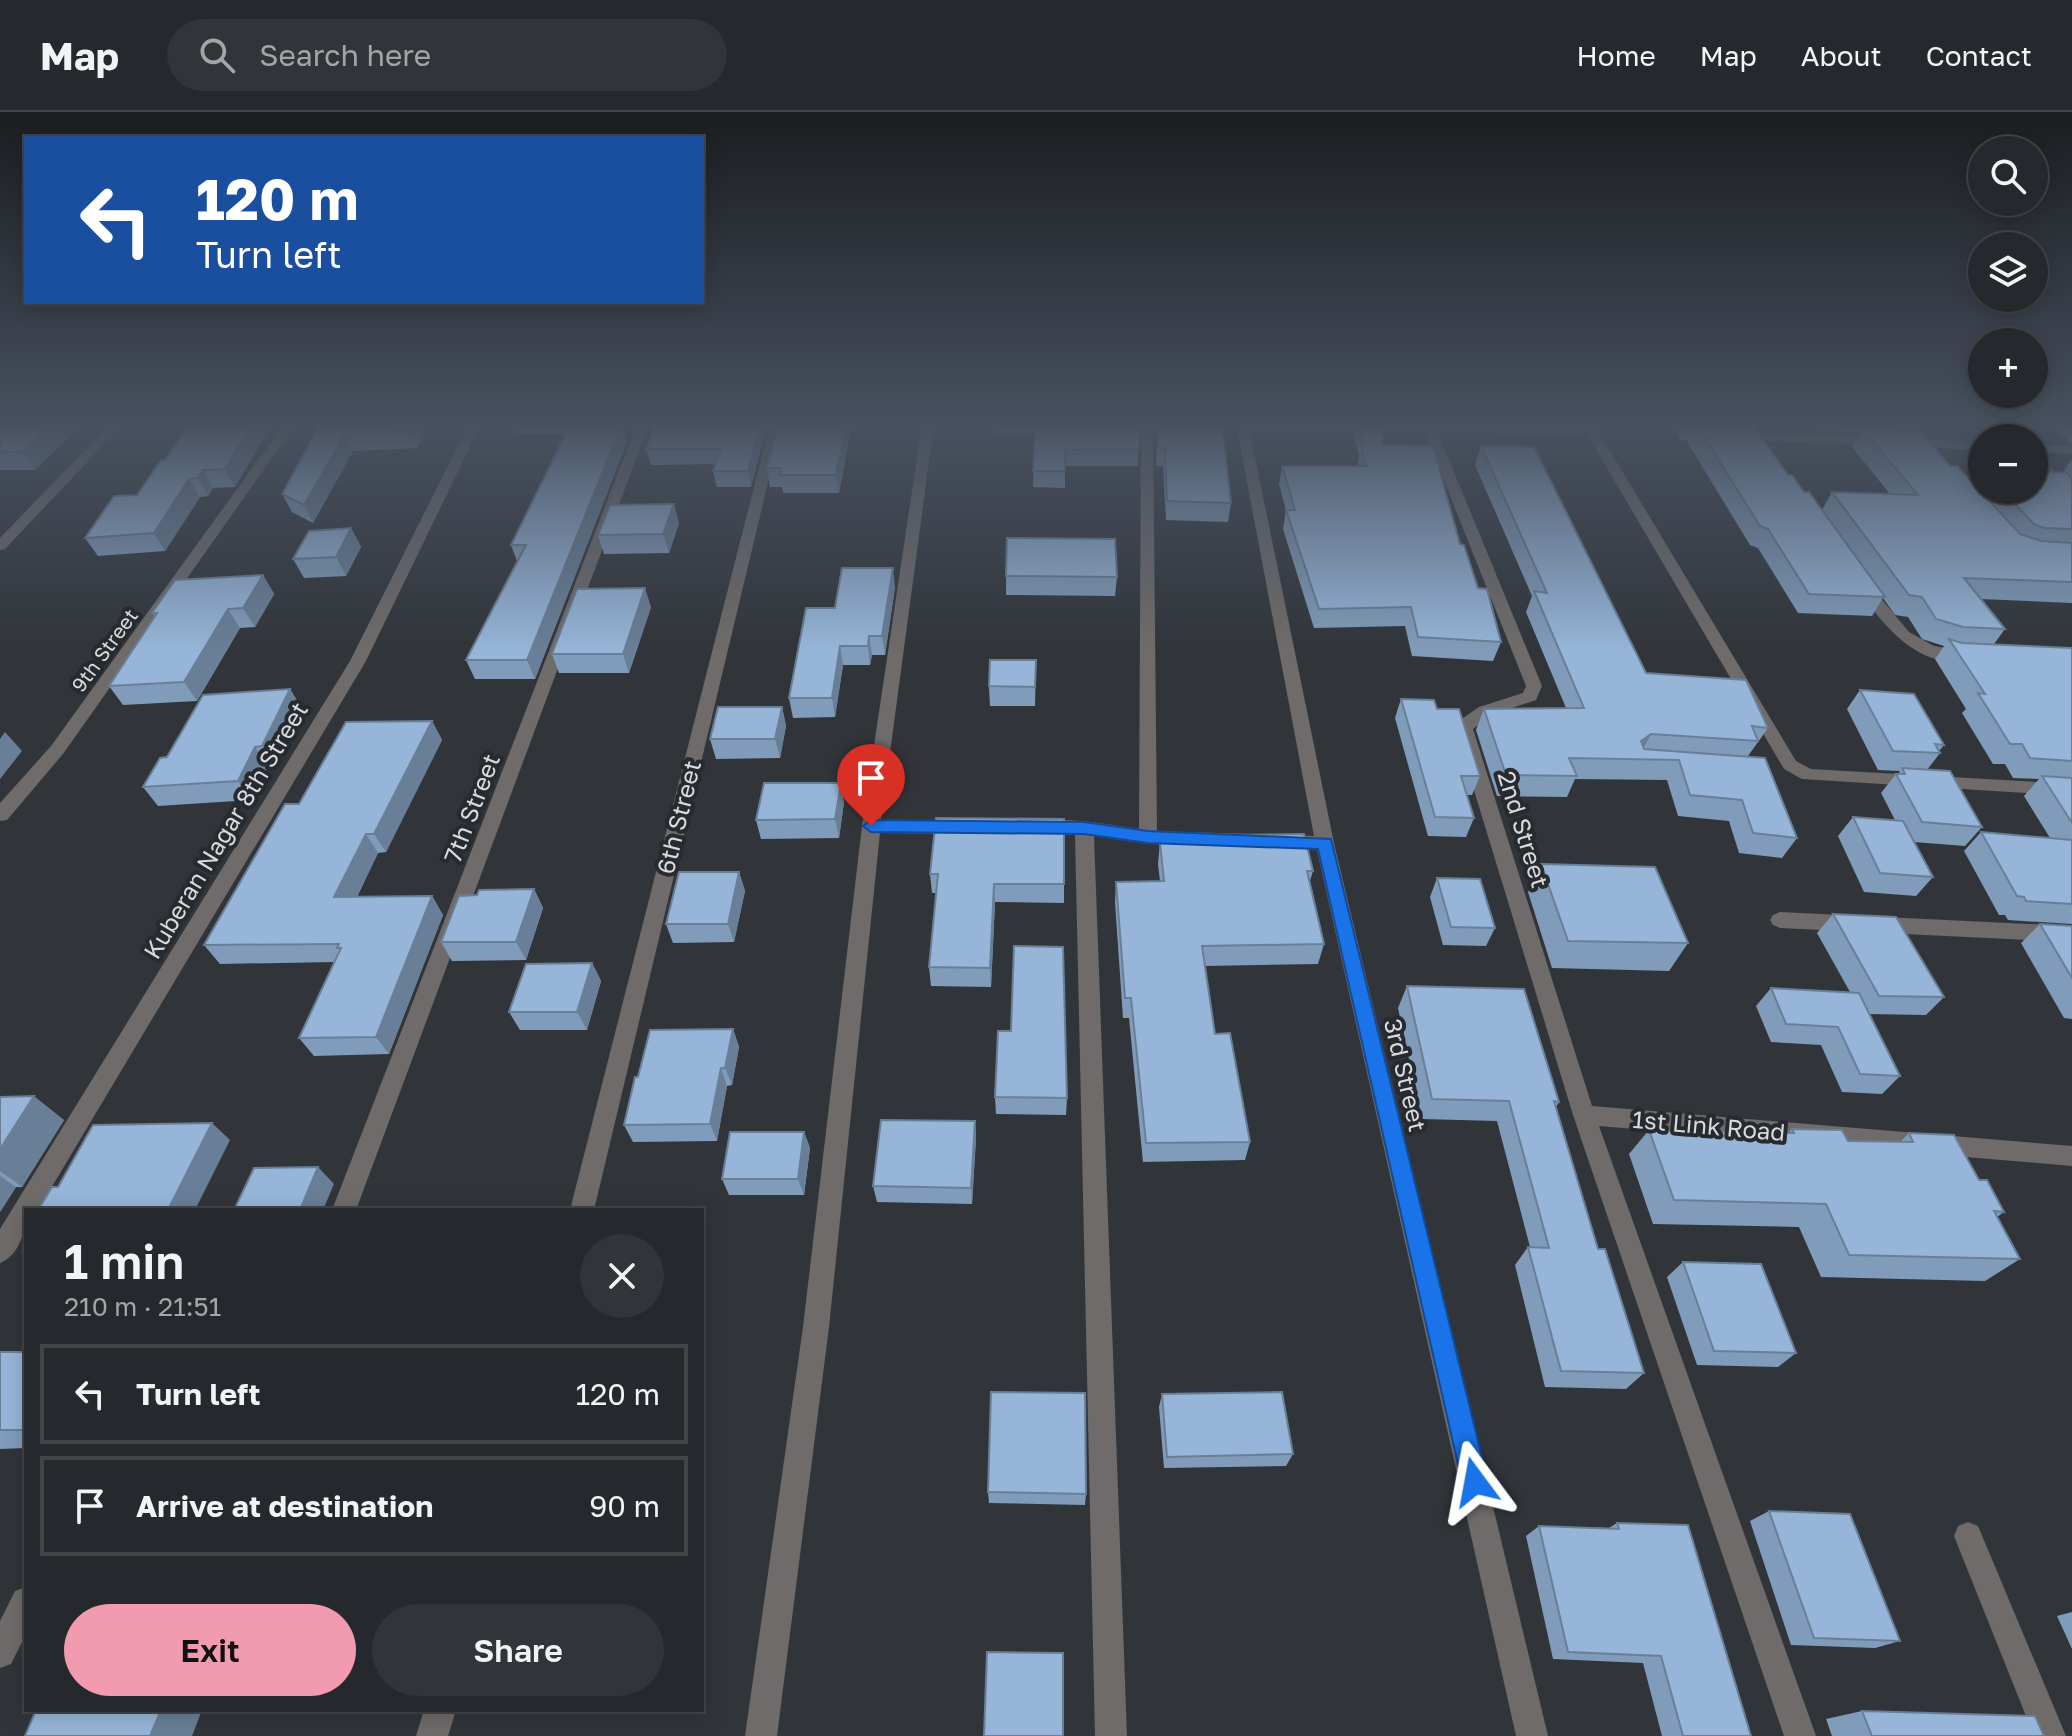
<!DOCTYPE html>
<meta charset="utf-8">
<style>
body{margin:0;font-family:"Golos Text",sans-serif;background:#313438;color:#f1f3f6;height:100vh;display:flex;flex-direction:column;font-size:30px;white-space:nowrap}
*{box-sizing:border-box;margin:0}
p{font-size:26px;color:#a3a6a9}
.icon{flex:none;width:44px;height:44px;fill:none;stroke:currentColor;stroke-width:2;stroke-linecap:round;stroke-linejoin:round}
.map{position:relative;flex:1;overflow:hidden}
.side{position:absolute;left:24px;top:1096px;width:680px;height:504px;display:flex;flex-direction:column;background:#25282c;border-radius:0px;box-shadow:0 4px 20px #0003,0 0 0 2px #424448}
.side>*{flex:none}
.guide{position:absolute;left:24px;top:24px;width:680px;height:168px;border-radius:0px;box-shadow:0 4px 20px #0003,0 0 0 2px #424448;background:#1a4fa0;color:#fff;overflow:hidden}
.controls{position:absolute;left:1968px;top:24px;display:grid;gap:16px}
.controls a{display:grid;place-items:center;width:80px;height:80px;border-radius:50%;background:#25282c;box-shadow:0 4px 20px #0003,0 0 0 2px #424448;font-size:40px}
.pin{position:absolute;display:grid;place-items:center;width:68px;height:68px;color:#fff;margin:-82px -34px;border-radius:50% 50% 50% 0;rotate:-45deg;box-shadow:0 0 8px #0007}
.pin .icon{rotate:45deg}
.me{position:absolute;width:88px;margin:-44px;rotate:347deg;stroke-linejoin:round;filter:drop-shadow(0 0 6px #0008)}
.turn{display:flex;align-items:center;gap:28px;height:168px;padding:0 40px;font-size:36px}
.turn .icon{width:104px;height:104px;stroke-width:2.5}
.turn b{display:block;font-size:56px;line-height:68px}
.round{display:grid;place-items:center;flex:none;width:84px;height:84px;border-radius:42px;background:#313438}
.overview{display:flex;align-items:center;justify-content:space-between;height:136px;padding:0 40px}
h1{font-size:48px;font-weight:600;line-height:60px}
.cta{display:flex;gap:16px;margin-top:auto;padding:16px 40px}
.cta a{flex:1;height:92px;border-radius:48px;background:#f19ab0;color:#111;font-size:32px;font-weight:600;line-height:92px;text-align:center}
.cta a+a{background:#313438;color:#f1f3f6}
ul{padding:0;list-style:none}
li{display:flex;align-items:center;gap:24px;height:100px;margin:0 16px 12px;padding:0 24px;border:4px solid #424448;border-radius:0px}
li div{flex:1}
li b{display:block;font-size:30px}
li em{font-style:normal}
header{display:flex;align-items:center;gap:48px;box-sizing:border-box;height:112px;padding:0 40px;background:#25282c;border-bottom:2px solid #424448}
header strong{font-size:38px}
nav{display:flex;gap:44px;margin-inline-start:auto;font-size:28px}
.search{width:560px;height:72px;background:#313438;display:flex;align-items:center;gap:20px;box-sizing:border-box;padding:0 28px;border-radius:44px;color:#a3a6a9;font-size:30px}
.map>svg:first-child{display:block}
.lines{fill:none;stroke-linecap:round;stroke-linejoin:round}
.minor{fill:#6e6b6a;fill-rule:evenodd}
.wall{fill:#819cba}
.shaded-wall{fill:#697f97}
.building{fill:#96b5d8;stroke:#697f97;stroke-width:2}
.route{fill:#1a73e8;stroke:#114b97;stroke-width:2}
.labels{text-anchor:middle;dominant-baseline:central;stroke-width:8;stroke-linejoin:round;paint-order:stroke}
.far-street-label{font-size:20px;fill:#d8dbde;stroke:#272b2f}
.street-label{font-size:24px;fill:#d8dbde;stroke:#272b2f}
</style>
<header>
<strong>Map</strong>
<div class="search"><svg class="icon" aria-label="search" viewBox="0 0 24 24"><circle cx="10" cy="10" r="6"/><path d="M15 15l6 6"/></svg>Search here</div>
<nav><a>Home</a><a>Map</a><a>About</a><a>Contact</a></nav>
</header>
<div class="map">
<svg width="2072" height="1624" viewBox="0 0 2072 1624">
<rect width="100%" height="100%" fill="#31353a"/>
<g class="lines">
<path class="minor" d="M110 312H123L5 437 0 438V426Z
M284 312H296L63 642 7 708 0 709V691L51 634Z
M469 312H481L366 549 38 1098H26C26 1118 20 1143 0 1151V1117L350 549Z
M637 312H649L356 1098H332Z
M770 312H782L594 1098H570Z
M922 312H934L881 708H959L968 715 959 722 880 721 829 1215 777 1624H745L803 1215 862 714Z
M1141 312H1153L1157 719 1314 724 1236 312H1594L1796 649 1811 657 2072 672V684L1802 667 1784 657 1587 322 1438 321 1542 574 1536 588 1491 603 1473 617 1592 994 2072 1034V1054L1599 1014 1816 1624H1784L1573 1003 1455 616 1463 606 1479 595 1523 581 1526 574 1425 321H1250L1334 731 1548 1624H1516L1317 738 1148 732 1094 724 1127 1624H1095L1075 723H1039L1030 716C1042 699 1117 714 1139 717Z
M1757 321 1982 330V338L1752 328 1751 325Z
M2034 332 2072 334V342L2040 340 2072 381V394L2067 393 2034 350Z
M1864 470 1869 472 1909 520 1934 534 1969 540V548C1917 559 1882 511 1856 475Z
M1780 800 2072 814V830L1780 816 1773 813 1770 808 1773 803Z
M1968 1410 1978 1414 2066 1624H2034L1954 1424 1958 1414Z
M26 1475V1522L11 1552 0 1556V1509L15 1479Z
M424 1598H456L448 1624H416Z"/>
</g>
<path class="wall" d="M4 312 35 358H0V315Z
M272 312 235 375 213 376 208 384 200 385 165 439 98 444 85 426 137 383 165 348Z
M320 312H429L417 336 353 339 313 411 292 400 282 382Z
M512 312H573L627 330 535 567H475L466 548 517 449 511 433 566 322H515Z
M656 312H763L765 320 751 375H717L713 359 716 352 651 353 646 337Z
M778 312H850L851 316 839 381H783L782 375H770L767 356Z
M992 312H1139L1138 354H1065V376L1033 375 1034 321H993Z
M1157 312 1231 391 1228 410 1166 408 1163 354H1156Z
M1355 312H1382V333L1460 432 1501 530 1493 549 1412 544 1405 514 1314 516 1283 417 1286 398 1279 372 1282 354H1358L1359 343 1353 324Z
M1672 312H1752L1788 363 1822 398 1832 380 1890 382 1852 335 1860 321 1815 318 1811 312H1968L1966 316 1903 312 1899 318 1971 370 1981 355 1982 356V378H2034L2066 361 2064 358 2072 347V491L1981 487 2005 517 1994 532 2072 536V812L2008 808 2005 803H1999L1964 739 1981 720 2050 726 2024 684 2039 667 2013 666 2005 652H1993L1962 601 1966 597 1935 547 1944 534 1922 527 1908 505 1895 503 1883 486 1872 504 1798 501 1758 436 1750 433 1686 328H1680Z
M2053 312H2072V331H2070Z
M1481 334 1646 561 1768 616 1748 644 1797 726 1782 746 1739 741 1729 709 1678 704 1667 668 1575 667 1567 685 1497 684 1476 618 1484 597 1566 596 1526 500 1532 484 1475 353Z
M679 411 669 441 604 442 598 423Z
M351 416 361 435 346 464 304 466 293 447Z
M263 463 274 482 255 515 240 516 197 589 123 593 109 574 155 505 152 501Z
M1006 464 1117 465 1115 484 1006 483Z
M895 475 885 543H872L870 553H843L835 605 793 606 789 586 835 496Z
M651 495 629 561H559L552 542Z
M1036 548 1035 594H990L989 574Z
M290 577 302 597 274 653 268 654 251 688 158 694 143 675 167 645Z
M1860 578 1944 633 1939 639 1940 641 1927 658 1982 715 1965 734 1914 730 1933 765 1916 784 1864 780 1838 724 1853 705 1895 708 1881 681 1896 662H1898L1900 659 1878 658 1847 597Z
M1401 587 1437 597 1480 664 1472 683H1467L1474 706 1466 725 1428 724 1395 606Z
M782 595 786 614 780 646 716 647 710 627Z
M432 609 442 628 386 740 378 741 357 785 432 784 443 803 389 942 314 944 299 926 334 850 220 852 204 833 299 692Z
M844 690 839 726 761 727 756 708Z
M1226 723 1313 759 1310 769 1324 832 1318 852 1205 854 1215 922 1250 1030 1245 1048 1143 1050 1129 906H1123L1115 790 1116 770 1160 769 1158 752 1160 731H1225Z
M1541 752 1688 831 1669 859 1552 856 1528 780Z
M739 760 745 779 734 830 673 831 666 812Z
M930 762 1064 772V791L995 790 991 875 931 874 929 855 936 781H932Z
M1437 766 1495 816 1486 834 1443 833 1430 785Z
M534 777 543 796 526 848 452 849 441 830 477 783Z
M1833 802 1944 885 1926 903 1869 902 1900 964 1882 982 1842 980 1821 933 1771 930 1756 894 1771 876 1850 880 1817 821Z
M2040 812 2072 814V907L2064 906 2021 831Z
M592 851 601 869 587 918H520L509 900Z
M1407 874 1559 990 1556 995 1598 1137 1644 1261 1626 1277 1545 1275 1515 1153 1528 1135H1530L1497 1009 1422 1007 1398 896Z
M733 917 739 935 732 973 727 974 717 1029 633 1030 624 1013 638 965Z
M1011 919 1067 986 1066 1003 996 1002 995 985Z
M0 985 64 1008 22 1075H16L0 1100Z
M975 1009 976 1026 972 1092 877 1090 873 1074Z
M1792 1017 1848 1029 1900 1030 1909 1021 1979 1068 2004 1100 1997 1105 2020 1147 1985 1169 1821 1165 1799 1115 1653 1112 1629 1042 1649 1018 1788 1021Z
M804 1020 810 1036 804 1083H729L722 1067Z
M1683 1150 1796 1241 1778 1255 1697 1253 1667 1165Z
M0 1240H26V1336L0 1337Z
M1162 1282 1293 1342 1286 1354 1164 1356 1159 1295Z
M988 1380 1086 1382 1085 1393 989 1391Z
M1769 1399 1900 1529 1875 1536 1791 1533 1750 1409Z
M1617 1411 1751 1624H1662L1643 1551 1553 1547 1526 1424 1539 1414 1609 1416Z
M2072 1500V1537L2057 1504Z
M1862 1599 2044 1624H1832L1826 1607Z"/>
<path class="shaded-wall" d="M52 312H83L35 358 22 340Z
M252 312H272L235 375 225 357Z
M413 312H429L417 336 410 319Z
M622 312 627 330 535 567 527 548Z
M760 312H763L765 320 751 375 748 359Z
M846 312H850L851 316 839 381 836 363Z
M345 322 353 339 313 411 304 393Z
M203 358 213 376 208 384 198 366Z
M189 367 200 385 165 439 154 421Z
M674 392 679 411 669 441 663 422Z
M351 416 361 435 346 464 336 445Z
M893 456 895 475 885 543 882 524Z
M263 463 274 482 255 515 243 496Z
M645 476 651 495 629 561 623 542Z
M228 497 240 516 197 589 184 570Z
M869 524 872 543 870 553 868 534Z
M840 534 843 553 835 605 832 586Z
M290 577 302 597 274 653 262 634Z
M782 595 786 614 780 646 775 627Z
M432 609 442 628 386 740 374 722Z
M5 620 22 639 0 667V627Z
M1651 622 1640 643 1641 629Z
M255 635 268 654 251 688 238 669Z
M841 671 844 690 839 726 835 707Z
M366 722 378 741 347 804 334 785Z
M739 760 745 779 734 830 728 812Z
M994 772 995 790 991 875 990 856Z
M534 777 543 796 526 848 516 830Z
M432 784 443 803 389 942 376 925Z
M592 851 601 869 587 918 577 900Z
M733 917 739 935 732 973 725 956Z
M721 956 727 974 717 1029 710 1012Z
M34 984 64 1008 22 1075 0 1059V1037Z
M975 1009 976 1026 972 1092 971 1076Z
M212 1011 230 1028 195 1098H168Z
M804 1020 810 1036 804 1083 798 1067Z
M318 1055 334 1072 323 1098H300Z
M0 1064 16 1075 0 1100Z
M161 1598H202L192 1624H150Z"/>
<path class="building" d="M4 312H52L22 340H0V315Z
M190 312H252L225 357 203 358 198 366 189 367 154 421 85 426 114 384 137 383 161 348H165Z
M320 312H413L410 319 345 322 304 393 282 382Z
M622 312 527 548H466L526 433H511L570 313Z
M656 312H760L748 359H713L721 337H646Z
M778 312H846L836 363H780L781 356H767Z
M1035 312H1139V337L1065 338V359H1033Z
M1158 312H1222L1231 391 1167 389 1165 336H1158Z
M1359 312H1382V333L1433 334 1460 432 1464 433 1478 476 1487 477 1501 530 1418 525 1411 495 1319 497 1286 398H1295L1282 354H1366L1361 333H1365Z
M1696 312H1752L1788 363H1792L1804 380H1809L1885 485 1809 482 1768 417 1760 414Z
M1863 317 1920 319 1950 354H1957L2020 422 2041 429 2072 431V470L1964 466 2005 517 1963 515 1936 507 1922 485 1909 483 1832 380 1918 383Z
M1481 334 1534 335 1646 561 1746 568 1768 616 1752 614 1758 629 1651 622 1641 629 1644 637 1765 646 1797 726 1753 721 1742 688 1690 683 1679 648 1569 646 1577 664 1506 663 1484 597 1584 596 1534 479 1547 481Z
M2034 359 2067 361 2072 367V417L2044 416 2034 412 2002 378H2034Z
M674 392 663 422 598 423 610 393Z
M351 416 336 445 293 447 309 419Z
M1007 426 1115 427 1117 465 1006 464Z
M842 456H893L882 524H869L868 534H840L832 586H789L806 496H835Z
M263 463 243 496 228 497 184 570 109 574 157 501H152L175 468Z
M645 476 623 542H552L577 477Z
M1949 527 1962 531 2072 536V649L2030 646 2022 632H2010L1978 581 1985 582Z
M990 548H1036L1035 575 989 574Z
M290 577 262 634 255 635 238 669 143 675 160 646 167 645 203 583Z
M1860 578 1914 582 1944 633 1935 632 1940 641 1893 639Z
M1401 587 1434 588 1437 597H1459L1480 664H1461L1474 706 1435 705Z
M718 595H782L775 627H710Z
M432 609 374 722H366L334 785 432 784 376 925 299 926 341 836H337L339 832 204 833 285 692H299L346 610Z
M1902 656 1950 659 1982 715 1922 710 1896 662H1905Z
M2042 664 2072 666V711Z
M764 671H841L835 707 756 708Z
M1853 705 1903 709 1933 765 1880 761Z
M936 706 1064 707V772H994L990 856 929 855 938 762H930Z
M1981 720 2072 728V792L2026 789 2024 785 2017 784Z
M1304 722 1313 759H1307L1324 832 1202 834 1215 922 1230 921 1250 1030 1146 1031 1131 886H1125L1116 770 1164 769 1160 731 1228 730 1226 723Z
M1541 752 1655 755 1688 831 1568 829Z
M679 760H739L728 812H666Z
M1437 766 1480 767 1495 816 1451 815Z
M534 777 516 830H441L459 784 477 783 479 778Z
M1833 802 1896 805 1944 885 1879 884Z
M2040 812 2072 814V866Z
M1014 834 1063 835 1067 986 995 985 998 919H1011Z
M592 851 577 900H509L526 852Z
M1407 874 1524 877 1559 990 1554 989 1598 1137H1605L1644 1261 1561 1259 1528 1135 1549 1136 1509 989 1432 987Z
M1771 876 1859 881 1900 964 1860 962 1838 915 1786 912Z
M733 917 725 956H721L710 1012 624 1013 635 965H638L650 918Z
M34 984 0 1037V985Z
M881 1008 975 1009 971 1076 873 1074Z
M212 1011 168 1098H38L52 1075H58L93 1013Z
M1792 1017 1842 1018 1848 1029 1913 1030 1909 1021 1954 1023 1979 1068H1987L2004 1100 1994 1099 2020 1147 1849 1143 1826 1092 1674 1088 1649 1018 1794 1021Z
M730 1020H804L798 1067H722Z
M318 1055 300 1098H234L254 1056Z
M1683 1150 1761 1152 1796 1241 1714 1239Z
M0 1240H26V1318H0Z
M991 1280 1085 1281 1086 1382 988 1380Z
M1282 1280 1293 1342 1167 1345 1162 1282Z
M1769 1399 1850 1402 1900 1529 1814 1526Z
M1617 1411 1688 1413 1751 1624H1683L1661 1544 1568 1540 1539 1414 1619 1417Z
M987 1540 1063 1541V1624H984Z
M36 1598H161L150 1624H25Z
M1862 1599 2035 1604 2044 1624H1872Z"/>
<linearGradient id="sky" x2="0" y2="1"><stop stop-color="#1b1d20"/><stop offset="0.58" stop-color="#485160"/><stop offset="1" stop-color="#485160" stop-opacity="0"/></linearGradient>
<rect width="2072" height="539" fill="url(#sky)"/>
<path class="route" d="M871 708 1084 710 1148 719 1331 727 1488 1370 1484 1379 1475 1382 1466 1379 1462 1370 1318 737 1148 731 1084 722 871 720 863 714Z"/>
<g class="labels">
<g class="far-street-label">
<text transform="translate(104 538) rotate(-54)">9th Street</text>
</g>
<g class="street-label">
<text transform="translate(471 696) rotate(-69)">7th Street</text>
<text transform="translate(678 705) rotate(-76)">6th Street</text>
<text transform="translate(1524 717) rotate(73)">2nd Street</text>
<text transform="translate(225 718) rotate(-59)">Kuberan Nagar 8th Street</text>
<text transform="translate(1406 963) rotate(77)">3rd Street</text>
<text transform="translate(1709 1013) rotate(5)">1st Link Road</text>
</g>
</g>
</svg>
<div class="controls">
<a><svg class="icon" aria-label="search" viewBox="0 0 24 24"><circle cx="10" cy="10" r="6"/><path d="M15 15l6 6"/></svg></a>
<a><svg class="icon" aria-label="layers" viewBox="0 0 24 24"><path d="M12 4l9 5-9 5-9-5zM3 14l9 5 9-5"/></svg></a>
<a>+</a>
<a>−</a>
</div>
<div class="pin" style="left:871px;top:714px;background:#d93025"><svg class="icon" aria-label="arrive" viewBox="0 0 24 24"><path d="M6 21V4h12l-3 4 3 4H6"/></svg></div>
<svg class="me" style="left:1475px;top:1370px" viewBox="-20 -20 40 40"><path d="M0-17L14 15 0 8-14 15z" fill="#1a73e8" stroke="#fff" stroke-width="4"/></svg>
<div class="guide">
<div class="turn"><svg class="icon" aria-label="left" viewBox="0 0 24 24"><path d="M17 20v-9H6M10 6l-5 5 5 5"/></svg><div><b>120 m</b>Turn left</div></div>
</div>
<section class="side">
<div class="overview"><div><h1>1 min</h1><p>210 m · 21:51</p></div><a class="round"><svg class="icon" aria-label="close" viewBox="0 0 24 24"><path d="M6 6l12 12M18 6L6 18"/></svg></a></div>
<ul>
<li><svg class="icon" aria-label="left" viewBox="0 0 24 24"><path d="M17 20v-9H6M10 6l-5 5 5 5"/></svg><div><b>Turn left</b></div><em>120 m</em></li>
<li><svg class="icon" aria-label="arrive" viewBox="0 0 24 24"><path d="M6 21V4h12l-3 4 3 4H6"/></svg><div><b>Arrive at destination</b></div><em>90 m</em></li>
</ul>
<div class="cta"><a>Exit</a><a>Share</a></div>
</section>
</div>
